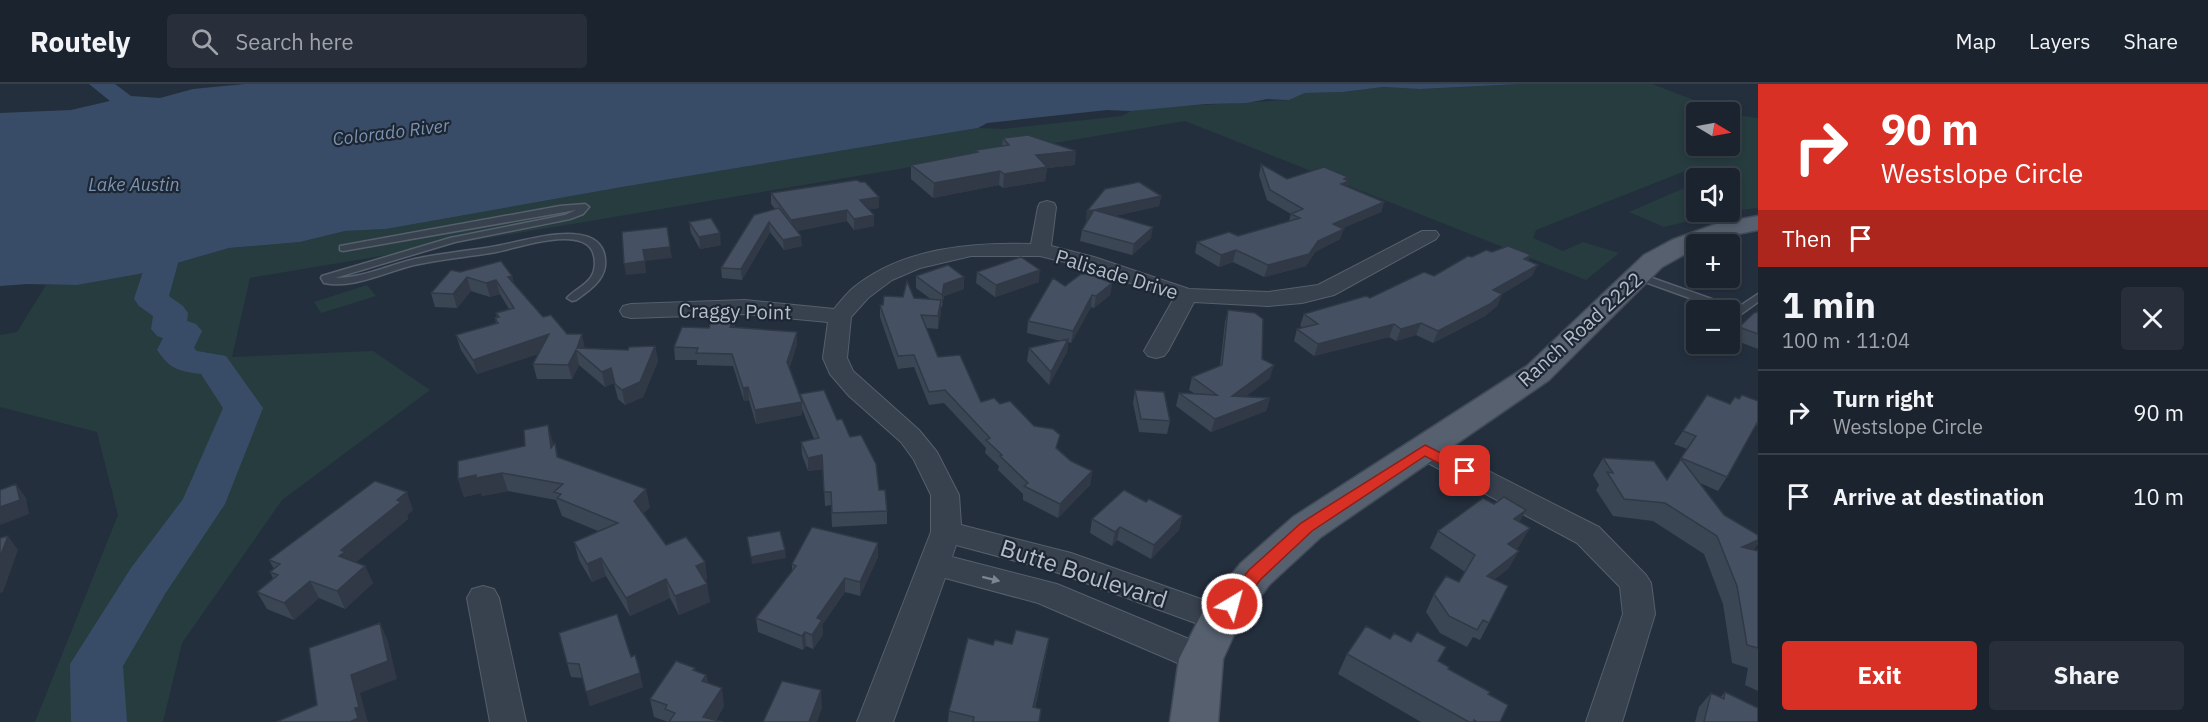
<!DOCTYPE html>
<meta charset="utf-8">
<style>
body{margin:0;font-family:"IBM Plex Sans",sans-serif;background:#282f3a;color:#f1f3f6;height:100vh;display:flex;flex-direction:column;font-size:22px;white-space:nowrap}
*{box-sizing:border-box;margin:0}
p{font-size:20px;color:#a0a4aa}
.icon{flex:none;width:33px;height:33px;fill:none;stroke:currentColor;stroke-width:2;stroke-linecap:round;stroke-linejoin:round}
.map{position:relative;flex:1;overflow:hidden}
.panel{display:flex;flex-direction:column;background:#1b232e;width:450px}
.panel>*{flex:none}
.top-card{background:#d93025;color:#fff;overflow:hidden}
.needle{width:39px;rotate:100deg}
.controls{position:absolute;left:1686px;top:18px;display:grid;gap:12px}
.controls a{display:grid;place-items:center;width:54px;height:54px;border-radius:6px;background:#1b232e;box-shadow:0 3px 9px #0003,0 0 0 2px #39404a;font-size:30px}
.pin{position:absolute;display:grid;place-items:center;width:51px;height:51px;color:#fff;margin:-26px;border-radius:12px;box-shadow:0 3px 9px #0006}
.me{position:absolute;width:66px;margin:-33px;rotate:37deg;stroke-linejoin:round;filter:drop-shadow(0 0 4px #0008)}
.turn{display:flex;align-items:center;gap:21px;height:126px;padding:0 24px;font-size:27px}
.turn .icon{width:78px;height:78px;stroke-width:2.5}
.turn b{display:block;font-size:42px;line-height:51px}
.then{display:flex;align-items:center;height:57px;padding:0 24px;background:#0003;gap:12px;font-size:22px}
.round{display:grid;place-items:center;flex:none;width:63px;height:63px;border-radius:6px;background:#282f3a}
.head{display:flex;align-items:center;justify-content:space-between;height:102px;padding:0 24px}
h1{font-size:36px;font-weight:700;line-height:45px}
.primary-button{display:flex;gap:12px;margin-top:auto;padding:12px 24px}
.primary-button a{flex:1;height:69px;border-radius:6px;background:#d93025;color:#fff;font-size:24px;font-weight:700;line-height:69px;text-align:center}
.primary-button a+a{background:#282f3a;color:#f1f3f6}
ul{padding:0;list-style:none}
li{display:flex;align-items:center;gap:18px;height:84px;padding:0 24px;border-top:2px solid #39404a}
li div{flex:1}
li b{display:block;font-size:22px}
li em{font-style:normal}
header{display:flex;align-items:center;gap:36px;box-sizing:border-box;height:84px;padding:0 30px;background:#1b232e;border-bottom:2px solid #39404a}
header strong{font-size:28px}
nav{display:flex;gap:33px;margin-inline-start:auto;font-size:21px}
.search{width:420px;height:54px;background:#282f3a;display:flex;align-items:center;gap:15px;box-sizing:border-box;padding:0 21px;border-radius:6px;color:#a0a4aa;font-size:22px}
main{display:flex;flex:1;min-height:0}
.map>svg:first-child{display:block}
.green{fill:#263c3f}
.water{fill:#394c67}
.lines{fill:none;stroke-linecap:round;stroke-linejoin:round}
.river{fill:#394c67;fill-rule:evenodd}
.service-casing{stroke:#565f6c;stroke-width:3}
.minor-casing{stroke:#565f6c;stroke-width:2}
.primary-casing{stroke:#414a57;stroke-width:3}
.service{fill:#38414e;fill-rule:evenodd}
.minor{fill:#38414e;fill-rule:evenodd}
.primary{fill:#56606e;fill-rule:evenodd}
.wall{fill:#3b4654}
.shaded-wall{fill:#303945}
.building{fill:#455162;stroke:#303945;stroke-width:1.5}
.oneway{fill:#7c8592}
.route{fill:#d93025;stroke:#8d1f18;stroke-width:1.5}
.labels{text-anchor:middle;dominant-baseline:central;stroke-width:4.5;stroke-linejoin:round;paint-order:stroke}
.far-water-label{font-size:18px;font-style:italic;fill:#7c92b1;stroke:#1d2633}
.street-label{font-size:20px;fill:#b4bcc9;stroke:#1d2633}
.near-street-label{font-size:24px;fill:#b4bcc9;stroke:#1d2633}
</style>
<header>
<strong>Routely</strong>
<div class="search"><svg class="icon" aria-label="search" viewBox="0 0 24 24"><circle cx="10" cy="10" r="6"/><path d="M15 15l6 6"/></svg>Search here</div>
<nav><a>Map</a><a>Layers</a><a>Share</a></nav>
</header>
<main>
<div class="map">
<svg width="1758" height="638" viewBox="0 0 1758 638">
<rect width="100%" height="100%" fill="#242f3e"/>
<path class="green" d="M1520 0H1652L1725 28H1696V62H1730V30L1758 34V124L1730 127V94H1698L1685 87 1536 146 1533 154 1563 167 1583 158 1619 169 1586 196 1185 37 250 194 232 273 373 267 430 306 282 416 182 559 163 638H35L118 431 97 348 0 323V251L17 248 46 201H77L139 190 229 164 300 158 345 147 386 145 622 103 978 44 1003 45 1122 32 1131 27 1165 23 1289 16 1305 9 1343 8 1383 3 1420 5Z
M1696 99V128H1726L1664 143 1629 128Z
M367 201 376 212 321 229 314 218Z"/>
<path class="water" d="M89 0H115L131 12 160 14 193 5 245 0H1520L1420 5 1383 3 1343 8 1305 9 1289 16 1267 15 1247 19 1206 20 1131 27 1107 26 987 39 978 44 622 103 386 145 345 147 300 158 229 164 139 190 77 201 27 200 0 202V29L71 26 110 17Z"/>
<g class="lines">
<path class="river" d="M176 123 186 126 191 132 169 212 183 222 188 229 187 237 196 240 202 247 194 264 197 267 226 272 263 324 225 420 165 510 123 582 127 638H71L70 580 131 484 183 415 223 324 201 290C178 287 170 285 157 266L163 254 157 252 151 245 153 232 139 222 134 215 161 132 166 126Z"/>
<g class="service-casing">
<path id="service" d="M585 120 589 123 583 130 570 135 455 158 335 194C363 194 389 181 415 175 442 169 470 167 497 162 523 158 609 128 605 182 603 198 587 208 576 216L572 217 567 214C574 206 585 202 591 193 596 186 596 174 592 166 578 142 517 164 496 168 468 173 441 175 414 181 385 188 354 205 324 199L321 194 322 192 450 154 565 131 576 126 343 167 340 166V162L560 122Z
M1638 189 1737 224 1758 210V218L1730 238V226H1723L1634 194V190Z"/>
</g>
<g class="minor-casing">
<path id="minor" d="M1047 117 1054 119 1056 123 1051 162 1094 173 1189 205 1268 208 1318 201 1422 147H1436L1439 151 1436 155 1334 211 1302 219 1268 222 1194 218 1168 267 1164 272 1156 274 1148 272 1144 267 1174 214 1081 182 1040 172H971L920 184 892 196 868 214 851 233 847 274 853 287 919 346 937 368 959 411 961 441 1071 469 1232 526 1236 535 1232 544 1220 548 1053 487 956 461 952 473 1057 500 1213 565 1218 575 1213 585 1201 589 1038 519 945 494 893 638H857L931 448V411L914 376 901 358 849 312 830 290 823 274 828 238 745 230 631 234 623 232 620 227 623 222 631 220 745 216 834 225C840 218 846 210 853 204 902 164 971 158 1031 160L1038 123 1040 119Z
M1425 357 1435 360 1599 443 1646 491 1651 499 1655 530 1622 638H1586L1623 530 1620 503 1577 459 1415 372 1411 366 1415 360Z
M483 502 494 505 499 514 526 638H490L467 514 472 505Z"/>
</g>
<g class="primary-casing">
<path id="primary" d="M1758 132V146L1733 151 1706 160H1696V164L1662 183 1549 296 1321 453 1269 501 1237 544 1223 575 1218 638H1170L1179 575 1205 523 1241 479 1293 433 1527 282 1644 171 1672 156 1719 139Z"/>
</g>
<use href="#service" class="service"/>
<use href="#minor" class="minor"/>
<use href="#primary" class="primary"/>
</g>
<path class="wall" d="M1003 54 1075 81 1047 84 1045 97 1003 104 999 101 933 114 911 95V81L975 69 976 66 1002 62Z
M1261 80 1287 95 1347 96 1349 97 1347 102 1384 118 1381 128 1343 144 1340 155 1315 168 1306 182 1264 193 1233 178 1219 183 1195 169 1197 158 1238 152 1289 137 1291 130 1267 116 1259 91Z
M771 109 879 124 869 125 874 131V142L854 146 847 137 797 147 802 162 784 166 770 148 742 196 722 194 721 184 775 125 771 120Z
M1161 112 1159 122 1115 132 1151 154 1132 171 1080 157 1082 146 1087 138H1086L1087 127Z
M689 138 721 161 700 165 691 149Z
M1531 171 1528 177 1532 192 1502 210 1497 222 1485 232 1433 259 1416 251 1396 257 1389 253 1314 272 1294 257 1297 245 1303 243 1300 242 1304 230 1370 214 1434 192 1472 173Z
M460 188 512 192 514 200 543 233 567 250 585 265 628 266 655 262 658 277 643 313 625 321 618 315 614 299 605 303 579 281 572 295H537L533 280 538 270 477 290 461 266 456 251 496 239 495 234H497L496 229 509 225 500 210 490 213 471 207 457 224 435 223 431 209Z
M977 188 1039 198 995 213 976 199Z
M916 192 964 205 944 212 942 223H941L938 245 926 244 938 273 981 318 1000 320 1034 342 1071 377 1092 387 1090 401 1058 434 1023 416V410L998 386 999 382 985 369 986 364 944 319 929 321 914 283 898 285 880 233V221H883L914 214 932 216 916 204Z
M1112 199 1110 211 1094 224 1091 223 1071 259 1068 258 1067 268 1049 301 1027 277 1029 264 1061 257 1027 249 1028 237Z
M1228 226 1262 275 1270 294 1245 313 1270 314 1266 327 1211 348 1176 322 1179 309H1194L1189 306 1192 293 1220 282 1225 238Z
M1758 228V265L1732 255 1739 243Z
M734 233 735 243 797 248V260L789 285 801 315 800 310 837 336 850 353 879 406 887 427V440L832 443 831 421 825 422 823 385 808 387 802 371 801 358 814 355 802 325V331L756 340 749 316 744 317 733 282 697 281V276H675L674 263 709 244Z
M1135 306 1170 337 1167 350 1139 348 1133 319Z
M1739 315 1758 317V340L1754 344 1727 393 1718 407 1700 399 1724 431 1758 460 1753 466 1758 467V607L1745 601 1748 584 1732 579 1723 520 1704 470 1653 437 1613 432 1596 406 1599 401 1593 391 1603 374 1667 396 1687 365 1674 360 1683 347Z
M555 359 558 373 650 423 643 429 666 461 705 478 707 496 705 497 710 518 679 531 670 514 630 532 606 492 592 498 579 476 574 458 598 447 562 432 556 416 508 407 482 412 481 409 464 413 458 395 553 361Z
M1146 418 1182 432 1179 446 1151 475 1117 456 1112 462 1090 449 1092 435Z
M413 426 407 431 408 435 356 478 365 482 373 499 345 525 319 514 294 536 267 525 257 508 273 494 270 488 274 485 269 476Z
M1519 438 1520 461 1516 465 1509 484 1495 495 1489 539 1480 556 1473 553 1467 563 1440 549 1426 528 1434 510 1459 498 1465 488 1430 464 1438 447Z
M878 473 860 512 845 508 822 541 823 550 813 565 806 562 803 566 758 548 756 534 792 487V480Z
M1049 554 1046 572 1035 624 1039 638H948L949 627 993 561 1012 560Z
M1390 555 1439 577 1448 585 1488 610 1500 638H1421L1338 590 1347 570Z
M631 573 643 603 590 622 583 594 571 593 567 579Z
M695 584V587L706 591 708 599 724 622 716 636 723 638H668L654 633 650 615Z
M1725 608 1758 638H1695L1699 623 1711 609 1721 613Z"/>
<path class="shaded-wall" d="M1076 67 1075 81 1047 84 1045 97 1003 104 1004 90 1036 71Z
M1000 87 999 101 933 114 934 99Z
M1348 93 1347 98 1349 97 1346 107 1337 110 1344 95Z
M1161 112 1159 122 1093 137 1094 126Z
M879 113V124L860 127V116Z
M1384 118 1381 128 1329 150 1333 140Z
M847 126V137L792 148 791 136Z
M1094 126 1092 137 1086 138 1087 127Z
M874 131V142L854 146V135Z
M769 138 770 148 742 196 741 185Z
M1153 143 1151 154 1132 171 1134 160Z
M1344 145 1340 155 1315 168 1306 182 1264 193 1268 181Z
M720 149 721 161 700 165 699 153Z
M801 152 802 162 784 166 783 156Z
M670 163 672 174 645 177 646 189 626 191 624 180 643 166Z
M1236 166 1233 178 1219 183 1221 171Z
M1531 171 1526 182 1524 175Z
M1538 181 1532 192 1502 210 1497 222 1485 232 1433 259 1438 247 1493 206Z
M1040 186 1039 198 995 213 996 201Z
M512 192 516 206 508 193Z
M467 193 471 207 457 224 453 210Z
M964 193V205L944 212 942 223V211L944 200Z
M496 196 500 210 490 213 486 199Z
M1112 199 1110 211 1094 224 1096 212Z
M1092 211 1091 223 1071 259 1073 247Z
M941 216V229L938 245V232Z
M734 233 735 245 730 243Z
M1421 239 1416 251 1396 257 1401 245Z
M1394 240 1389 253 1314 272 1318 260Z
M797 248V260L787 290V278Z
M549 250 553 265 477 290 473 276Z
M582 250 585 265 577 264Z
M1068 255 1067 268 1049 301 1051 288Z
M655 262 658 277 643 313 625 321 622 306Z
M576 266 579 281 572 295 568 281Z
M1274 281 1270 294 1229 325 1232 312Z
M611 284 614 299 605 303 602 288Z
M748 303 749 316 744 317 743 304Z
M1270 314 1266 327 1211 348 1215 335Z
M802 318V331L756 340 755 326Z
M548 341 553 359 556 381 551 364Z
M822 371 823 385 808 387V374Z
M1092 387 1090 401 1058 434 1060 420Z
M502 389 508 407 482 412 481 409 464 413 458 395 476 391Z
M16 400 26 414 29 430 0 441V423Z
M646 405 650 423 638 435 634 417Z
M407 408 413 426 407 431 408 435 351 482 339 472 341 466Z
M1526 426 1517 443 1514 435Z
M1182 432 1179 446 1151 475 1154 461Z
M1120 443 1117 456 1112 462 1115 448Z
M1530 444 1520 461 1499 477 1508 460Z
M8 452 18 466 3 508 0 509V473Z
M1758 456V460L1749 472 1728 481 1742 463Z
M878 459V473L860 512V498Z
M785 466 786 474 752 480 751 473Z
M1519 467 1509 484 1477 509 1487 492Z
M601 474 606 492 592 498 587 480Z
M705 478 707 496 699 500 696 482Z
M365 482 373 499 345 525 337 507Z
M845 494V508L822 541 823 550 813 565 812 551 817 534Z
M666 495 670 514 630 532 626 514Z
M310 497 319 514 294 536 284 519Z
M707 500 710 518 679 531 675 512Z
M380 539 388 557 397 595 360 609 368 638H350L351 591Z
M805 548 806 562 803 566 802 552Z
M1049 554 1046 572 1031 638 1033 623Z
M640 589 643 603 590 622 586 608Z
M706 591 709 609 702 597Z
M722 604 724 622 714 638 703 633Z
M821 606 822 624 817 638H809Z"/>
<path class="building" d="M1028 51 1076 67 1036 71 1047 83 1004 90 1000 87 934 99 911 81 978 68 976 66 1009 61 1003 54Z
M1261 80 1287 95 1324 83 1348 93 1344 95 1349 97 1341 100 1384 118 1333 140 1344 145 1318 157 1309 170 1268 181 1236 166 1221 171 1197 158 1229 148 1238 152 1300 134 1291 130 1303 125 1270 106Z
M857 96 860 98H865L879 113 860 116 874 131 854 135 847 126 791 136 771 109Z
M1139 98 1161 112 1094 126 1153 143 1134 160 1082 146 1094 126 1087 127 1105 105Z
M779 124 801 152 783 156 769 138 741 185 721 184 754 131Z
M711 134 720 149 699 153 689 138Z
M667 143 670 163 643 166 645 177 624 180 622 148Z
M1508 162 1531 171 1524 175 1538 181 1493 206 1502 210 1490 220 1438 247 1421 239 1401 245 1394 240 1318 260 1297 245 1318 240 1304 230 1366 212 1370 214 1424 188 1434 192 1468 172 1472 173 1486 166 1492 168Z
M1021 173 1040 186 996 201 977 188Z
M501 177 512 192 508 193 543 233 551 231 567 250H582L577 264 628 266 629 263 655 262 640 298 622 306 615 300 611 284 602 288 576 266 568 281 533 280 549 250 473 276 456 251 498 239 495 234 499 233 496 229 514 224 496 196 486 199 467 193 453 210 431 209 451 186 460 188Z
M948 181 964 193 944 200 942 211 916 192Z
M1081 190H1088L1112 199 1096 212 1092 211 1073 247 1028 237 1053 194 1065 202Z
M907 197 914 214 941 216 938 232 921 231 938 273 960 271 981 318 994 314 1000 320 1010 317 1034 342 1053 345 1060 351 1056 364 1071 377 1092 387 1060 420 1024 402 1028 399 1000 372 1002 371 986 356 990 354 945 306 929 308 914 271 898 272 880 221H883L884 212 903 213Z
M1228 226 1255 229 1263 235 1262 275 1274 281 1232 312 1270 314 1215 335 1179 309 1217 311 1192 293 1222 281Z
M1758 228V250L1739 243 1754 229Z
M713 232 734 233 730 243 797 248 787 278 802 318 755 326 748 303 743 304 732 270 696 269 698 264 674 263 682 243 709 244Z
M1068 255 1051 288 1029 264Z
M824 306 837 336 842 335 850 353 861 351 876 380 879 406H885L887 427 832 429 831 408H824L822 371 808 374 801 358 819 354 800 310Z
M1135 306 1164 308 1170 337 1141 335Z
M1707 311 1730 320 1735 313 1739 315 1742 311 1758 317V337L1727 393 1681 374 1696 352 1683 347Z
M548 341 551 364 555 359 557 373 646 405 634 417 666 461 686 453 705 478 696 482 707 500 675 512 666 495 626 514 601 474 587 480 574 458 618 439 557 414 561 410 554 408 563 400 502 389 476 394V391L458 395V377L525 362 524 346Z
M1603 374 1654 377 1667 396 1681 375 1724 431 1758 451V456L1742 463 1758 467V564L1747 561 1737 502 1717 452 1665 419 1624 415 1607 388 1613 389Z
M375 397 407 408 397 416 401 418 341 466 345 468 339 472 365 482 337 507 310 497 284 519 257 508 278 491 270 488 280 480 269 476Z
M16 400 20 416 0 423V406Z
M1124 406 1146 418 1149 415 1182 432 1154 461 1120 443 1115 448 1092 435Z
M1504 413 1526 426 1514 435 1530 444 1508 460 1519 467 1487 492 1508 502 1489 539 1483 536 1477 546 1449 532 1434 510 1446 492 1459 498 1475 471 1438 447 1483 414 1494 420Z
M812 443 878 459 860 498 845 494 817 534 822 536 812 551 805 548 802 552 756 534 796 482 792 480Z
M780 447 785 466 751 473 747 453Z
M8 452 0 473V454Z
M617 530 631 573 635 571 640 589 586 608 579 580 567 579 559 549Z
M380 539 388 577 351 591 359 623 355 624 358 634 350 638H276L317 621 309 564Z
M1366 542 1390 555 1394 549 1411 558 1417 548 1446 563 1438 577 1449 583 1448 585 1490 608 1488 610 1508 621 1500 638H1477L1474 636V638H1469L1347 570Z
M1016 546 1049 554 1033 623 1041 625 1039 638H973L974 633 949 627 968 554 993 561 995 556 1012 560Z
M676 577 695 584 693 586 706 591 702 597 722 604 703 633 723 638H669L675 629 665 625 667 621 650 615Z
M782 597 821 606 809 638H763Z
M1725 608 1758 624V638H1704L1711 609 1724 615Z"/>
<defs><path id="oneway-solid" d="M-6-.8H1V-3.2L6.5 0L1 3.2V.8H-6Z" transform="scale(1.5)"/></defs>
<use class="oneway" href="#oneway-solid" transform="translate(991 495) rotate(14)"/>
<path class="route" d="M1425 361 1471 384 1473 387 1471 390H1460L1425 372 1312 447 1261 495 1238 525 1232 527 1226 525 1223 520 1226 515 1249 486 1301 439Z"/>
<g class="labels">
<g class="far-water-label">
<text transform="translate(391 48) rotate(-7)">Colorado River</text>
<text x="134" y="100">Lake Austin</text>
</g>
<g class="street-label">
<text transform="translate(1117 190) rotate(17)">Palisade Drive</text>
<text transform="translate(735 227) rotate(1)">Craggy Point</text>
<text transform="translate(1580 245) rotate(-42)">Ranch Road 2222</text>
</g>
<g class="near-street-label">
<text transform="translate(1084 489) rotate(18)">Butte Boulevard</text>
</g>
</g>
</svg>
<div class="controls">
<a><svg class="needle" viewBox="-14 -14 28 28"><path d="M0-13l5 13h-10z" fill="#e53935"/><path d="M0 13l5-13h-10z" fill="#a0a4aa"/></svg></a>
<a><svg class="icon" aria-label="sound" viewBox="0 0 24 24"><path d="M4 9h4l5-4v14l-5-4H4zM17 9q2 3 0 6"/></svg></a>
<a>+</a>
<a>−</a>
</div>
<div class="pin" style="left:1465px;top:387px;background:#d93025"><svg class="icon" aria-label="arrive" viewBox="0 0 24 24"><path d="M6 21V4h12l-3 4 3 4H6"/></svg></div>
<svg class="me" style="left:1232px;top:520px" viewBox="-20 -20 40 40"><circle r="17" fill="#d93025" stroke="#fff" stroke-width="3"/><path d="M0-11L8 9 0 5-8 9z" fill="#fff"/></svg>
</div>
<section class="panel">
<div class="top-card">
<div class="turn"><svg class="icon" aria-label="right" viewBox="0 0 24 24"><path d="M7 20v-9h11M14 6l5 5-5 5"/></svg><div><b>90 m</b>Westslope Circle</div></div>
<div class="then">Then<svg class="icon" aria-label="arrive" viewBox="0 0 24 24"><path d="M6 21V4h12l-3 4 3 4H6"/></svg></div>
</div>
<div class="head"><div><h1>1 min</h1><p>100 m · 11:04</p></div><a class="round"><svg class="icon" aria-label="close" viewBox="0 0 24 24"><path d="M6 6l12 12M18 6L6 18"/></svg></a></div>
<ul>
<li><svg class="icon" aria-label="right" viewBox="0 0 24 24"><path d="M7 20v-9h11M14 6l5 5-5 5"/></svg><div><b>Turn right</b><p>Westslope Circle</p></div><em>90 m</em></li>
<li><svg class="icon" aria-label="arrive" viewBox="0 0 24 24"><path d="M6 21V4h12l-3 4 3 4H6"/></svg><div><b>Arrive at destination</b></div><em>10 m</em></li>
</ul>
<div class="primary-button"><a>Exit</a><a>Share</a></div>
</section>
</main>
